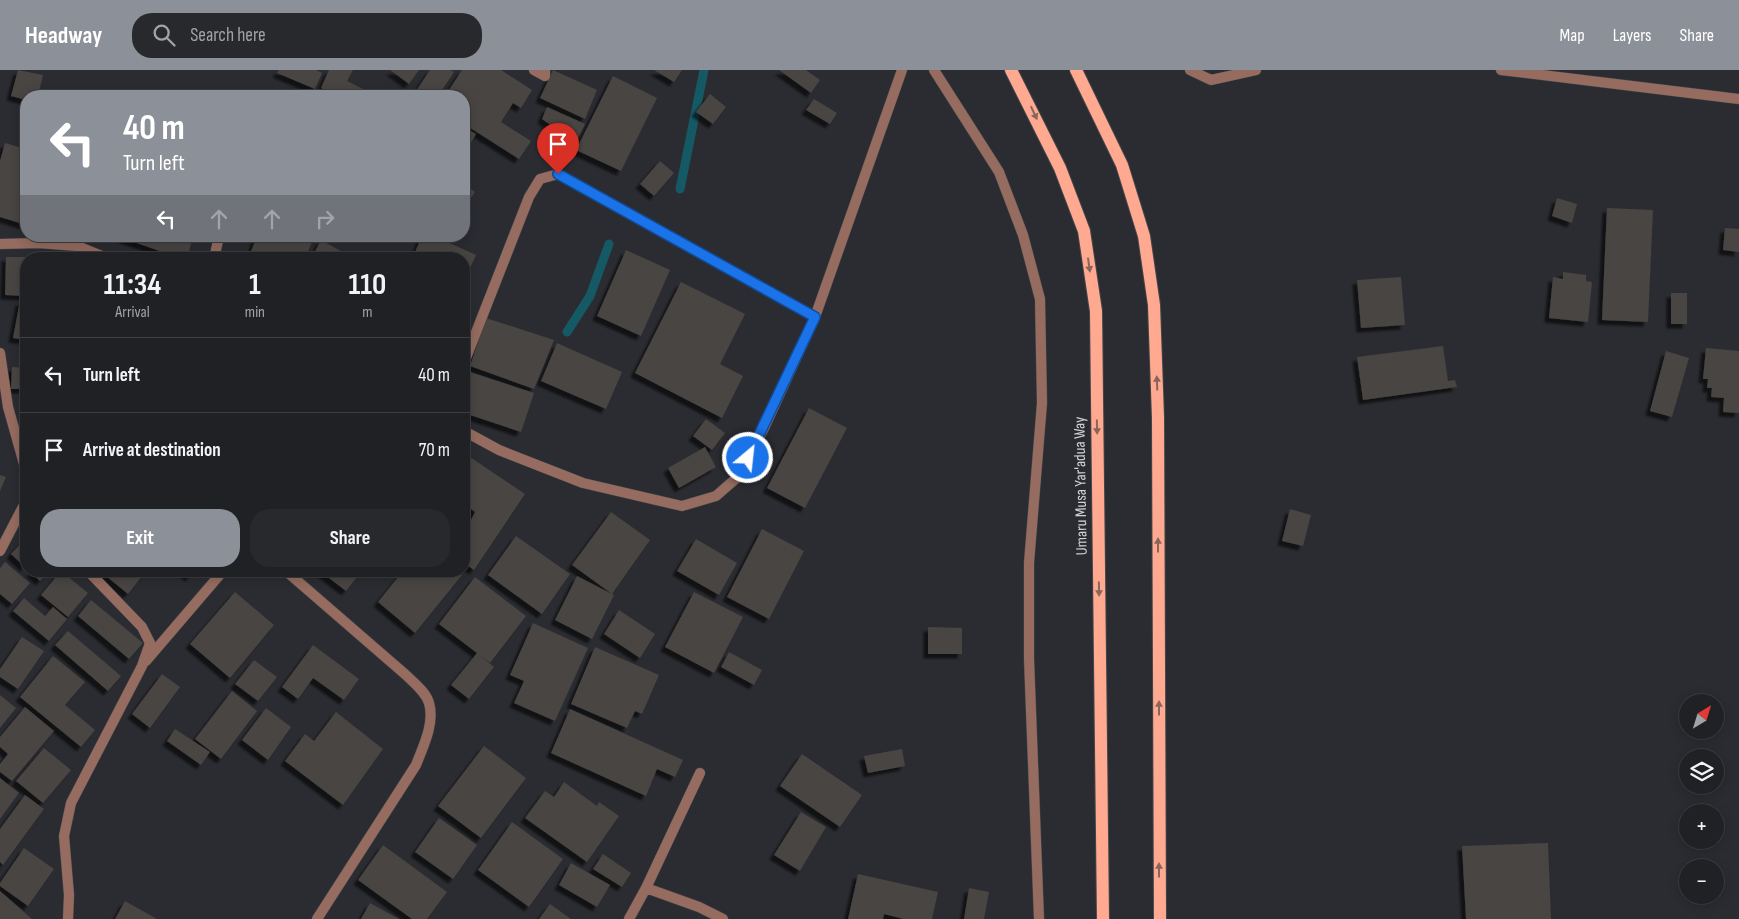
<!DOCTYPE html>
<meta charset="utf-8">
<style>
body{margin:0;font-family:"Sofia Sans Condensed",sans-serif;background:#28292d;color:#f1f3f6;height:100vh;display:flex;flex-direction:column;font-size:19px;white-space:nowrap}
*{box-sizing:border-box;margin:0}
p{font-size:16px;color:#a2a3a7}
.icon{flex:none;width:28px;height:28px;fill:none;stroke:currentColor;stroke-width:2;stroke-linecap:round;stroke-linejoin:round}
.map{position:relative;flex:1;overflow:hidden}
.side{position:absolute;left:20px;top:182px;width:450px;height:325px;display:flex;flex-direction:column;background:#202125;border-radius:20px;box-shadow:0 2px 12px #0003,0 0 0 1px #3d3e42}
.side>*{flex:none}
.top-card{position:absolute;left:20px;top:20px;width:450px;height:152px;border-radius:20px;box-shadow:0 2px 12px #0003,0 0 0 1px #3d3e42;background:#8c9099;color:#fff;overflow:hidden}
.needle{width:32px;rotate:38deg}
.tools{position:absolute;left:1679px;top:624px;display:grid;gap:10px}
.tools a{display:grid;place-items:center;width:45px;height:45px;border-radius:50%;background:#202125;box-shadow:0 2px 12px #0003,0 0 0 1px #3d3e42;font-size:25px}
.pin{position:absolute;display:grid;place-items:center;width:42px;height:42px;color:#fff;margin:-51px -21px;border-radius:50% 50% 50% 0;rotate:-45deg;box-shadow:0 0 5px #0007}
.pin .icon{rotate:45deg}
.me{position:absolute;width:55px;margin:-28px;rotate:28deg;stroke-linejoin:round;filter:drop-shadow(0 0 4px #0008)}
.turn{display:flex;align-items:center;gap:18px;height:105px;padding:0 20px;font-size:22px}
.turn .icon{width:65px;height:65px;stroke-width:2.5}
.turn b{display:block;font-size:35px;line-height:42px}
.lanes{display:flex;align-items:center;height:48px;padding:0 20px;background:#0003;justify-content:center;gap:25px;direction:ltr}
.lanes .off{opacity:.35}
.eta{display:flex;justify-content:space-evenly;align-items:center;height:85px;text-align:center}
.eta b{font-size:30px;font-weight:700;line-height:35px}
.action{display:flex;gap:10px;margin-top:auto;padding:10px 20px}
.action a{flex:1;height:58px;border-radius:20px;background:#8c9099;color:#fff;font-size:20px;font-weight:700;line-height:58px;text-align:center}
.action a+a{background:#28292d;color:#f1f3f6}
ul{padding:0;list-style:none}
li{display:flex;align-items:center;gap:15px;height:75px;padding:0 20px;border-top:1px solid #3d3e42}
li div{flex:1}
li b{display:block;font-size:19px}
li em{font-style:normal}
header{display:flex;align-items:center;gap:30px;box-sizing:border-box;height:70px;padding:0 25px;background:#8c9099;color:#fff}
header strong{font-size:24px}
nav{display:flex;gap:28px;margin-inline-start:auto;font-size:18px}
.search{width:350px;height:45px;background:#28292d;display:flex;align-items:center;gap:12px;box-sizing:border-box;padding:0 18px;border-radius:20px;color:#a2a3a7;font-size:19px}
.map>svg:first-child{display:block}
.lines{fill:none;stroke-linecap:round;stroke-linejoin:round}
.stream{stroke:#155964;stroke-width:9}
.building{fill:#4a4442;filter:url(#shadow)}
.street-casing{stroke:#45474b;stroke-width:11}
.primary-casing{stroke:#45474b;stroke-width:14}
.street{stroke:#956c5f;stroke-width:10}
.primary{stroke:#ffaa90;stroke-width:12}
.oneway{fill:#8a655c}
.route-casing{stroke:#114b97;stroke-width:12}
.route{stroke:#1a73e8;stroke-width:9}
.labels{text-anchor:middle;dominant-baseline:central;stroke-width:5;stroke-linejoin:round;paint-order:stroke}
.street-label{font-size:16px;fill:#d0d2d5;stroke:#2a2c31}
</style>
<header>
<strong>Headway</strong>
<div class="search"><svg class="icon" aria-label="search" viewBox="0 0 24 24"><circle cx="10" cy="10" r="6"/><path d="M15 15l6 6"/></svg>Search here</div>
<nav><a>Map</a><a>Layers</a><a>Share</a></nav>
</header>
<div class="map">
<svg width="1739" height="849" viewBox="0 0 1739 849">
<defs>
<filter id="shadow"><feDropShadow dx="-4.5" dy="4.5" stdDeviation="1" flood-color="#0009"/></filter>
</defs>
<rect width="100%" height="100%" fill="#2a2c31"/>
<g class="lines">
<path class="stream" d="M680 119 704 0
M567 262 590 226 609 174"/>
</g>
<path class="building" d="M18 0 43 5 38 26H26V30L11 26Z
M279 0H316L322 3 315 19 277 3Z
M329 0H353L347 11 369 22 367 26H338L321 18Z
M390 0H419L409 14Z
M430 0H450L454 2 438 26H416L414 24Z
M462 0H501L532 20 521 38 513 33 501 52 531 71 519 89 464 54V26H445Z
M553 0 597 20 585 49 540 28Z
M654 0H682L674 12Z
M779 0H806L820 10 811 23Z
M613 6 657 28 621 101 576 80Z
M710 24 726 37 713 54 696 42Z
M814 29 837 43 830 54 806 40Z
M547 37 585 54 565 94 552 84 562 63 542 49Z
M464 57 476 64 464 85Z
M5 73 26 79V155L0 147V91Z
M660 91 674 103 654 126 640 114Z
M464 114 475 122 464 138Z
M1557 128 1577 134 1572 153 1552 146Z
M1607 138 1653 140 1648 252 1602 250Z
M1725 158 1739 159V182L1723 180Z
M117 166H193L187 189H182Z
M257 166H312L314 167 305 189H261L250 184Z
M422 166H434L476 185 464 211V189H412Z
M321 170 355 189H311Z
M626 180 670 200 641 266 597 246Z
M242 182 254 189H237Z
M6 187H36L26 189V226L5 225Z
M1563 202 1586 205V211L1592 212 1588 252 1549 248 1553 207 1563 209Z
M1401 207 1405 255 1361 258 1357 210Z
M681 212 745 244 720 294 743 306 722 348 635 303Z
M1671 223H1687V254H1671Z
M20 231 26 232V270L13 268Z
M486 248 554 270 534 319 470 296Z
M557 273 622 302 606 339 541 311Z
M1443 276 1448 311 1455 310 1457 317 1363 330 1357 287Z
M1706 278 1739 281V343L1723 342 1724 328 1711 327 1712 318H1707L1708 309H1703Z
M1666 281 1689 288 1672 347 1650 341Z
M12 297 26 298V319H11Z
M467 301 534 323 521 362 464 343V312Z
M809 338 847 358 805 438 767 418Z
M706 349 725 363 712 380 693 366Z
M705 377 716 397 679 418 668 398Z
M464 383 525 424 474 500 464 493V445L471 450 475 442 464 434Z
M0 405 6 407 0 421Z
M1290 439 1311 445 1303 476 1282 471Z
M611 442 650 470 612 524 572 495Z
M762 459 804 481 769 549 727 527Z
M516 466 570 504 542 544 488 505Z
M26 468V498L11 484Z
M696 469 737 493 719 525 677 501Z
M5 492 30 513 12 534 0 524V498Z
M30 501H49L40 511Z
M61 501 88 523 68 547 41 525Z
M100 501H146L128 524Z
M182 501H194L190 507Z
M320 501H362L346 521Z
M403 501H458L462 505 415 563 378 532Z
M577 506 614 525 592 569 555 550Z
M475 507 526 546 490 593 439 554Z
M235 522 274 555 230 608 190 574Z
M694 522 743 547 714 603 665 577Z
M24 528 45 546 53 537 67 549 49 571 13 541Z
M91 530 143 573 129 589 78 546Z
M619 540 655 564 640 588 604 564Z
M533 553 588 578 555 651 514 633 524 611 510 605Z
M928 557 962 558V584H928Z
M68 561 121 606 108 621 55 575Z
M22 567 44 581 18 619 0 607V599Z
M313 575 359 609 344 630 313 608 298 629 282 617Z
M595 577 659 605 642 644 635 641 627 658 571 634Z
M729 582 762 600 754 615 721 597Z
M477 583 494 597 469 629 451 615Z
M53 586 85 612 65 635 95 660 81 677 20 627Z
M254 590 277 607 258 631 235 614Z
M162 604 180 617 150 658 132 644Z
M232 621 257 641 221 689 195 669Z
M0 625 16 638 0 658Z
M25 637 54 661 12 711 0 702V694L8 684 0 677V667Z
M266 638 291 657 268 690 242 670Z
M570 639 683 690 675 707 657 699 646 726 551 683Z
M336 642 383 679 343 735 285 691 305 664 314 671Z
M175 659 210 682 201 695 167 671Z
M484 676 526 708 481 768 438 736Z
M44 678 71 700 43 733 16 711Z
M902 679 905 696 868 703 864 686Z
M802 684 862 725 840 757 780 716Z
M0 708 19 723 0 749Z
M564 712 597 736 599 732 619 746 587 792 525 748 545 721 554 727Z
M25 725 44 739 3 795 0 792V759Z
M801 742 826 757 800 801 774 785Z
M439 748 477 775 453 809 415 782Z
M512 752 563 789 529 837 478 800Z
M1548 773 1551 849H1466L1462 776Z
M383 775 447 822 427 849H412L358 810Z
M24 778 54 799 28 836 0 816V813Z
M603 784 631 803 622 817 593 799Z
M571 793 610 815 597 837 559 815Z
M858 804 938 822 932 849H904L884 844 883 849H848Z
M969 818 989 822 984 849H964Z
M0 821 32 849H0Z
M125 831 157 849H115Z
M370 833 399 849H361Z
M550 834 571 849H539Z"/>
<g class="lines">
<g class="street-casing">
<path id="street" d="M534 0 545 6V0
M934 0 999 102 1023 165 1040 229 1042 333 1029 493V589L1039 849
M1190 0 1211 10 1256 0
M1501 0 1739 29
M0 174 39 173 77 176 109 189
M214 189 219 166
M0 283 8 337 26 401
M464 293 529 127 540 109 558 104 815 247
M464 361 499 380 583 413 682 436 716 426 740 405 765 356 815 247 902 0
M0 481 26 431
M286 501 406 605C414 613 426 622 429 633 435 653 423 677 416 695L317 849
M146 591 223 501
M646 818 700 703
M68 849 69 825 64 766 71 733 142 596 150 573 142 557 88 501
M629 849 646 818 699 837 723 849"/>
</g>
<g class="primary-casing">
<path id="primary" d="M1011 0 1060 98 1084 161 1096 241 1103 849
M1076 0 1122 95 1144 166 1154 235 1158 348 1160 849"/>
</g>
<use href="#street" class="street"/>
<use href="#primary" class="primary"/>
</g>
<defs><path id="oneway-solid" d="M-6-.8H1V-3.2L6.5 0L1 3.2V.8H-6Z" transform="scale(1.25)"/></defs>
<g class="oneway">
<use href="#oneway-solid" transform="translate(1034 43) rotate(65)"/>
<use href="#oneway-solid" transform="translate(1089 195) rotate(82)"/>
<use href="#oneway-solid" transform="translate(1157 313) rotate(-92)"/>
<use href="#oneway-solid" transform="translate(1097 357) rotate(89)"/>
<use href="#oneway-solid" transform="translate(1158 475) rotate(-90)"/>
<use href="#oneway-solid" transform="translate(1099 519) rotate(89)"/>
<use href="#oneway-solid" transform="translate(1159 638) rotate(-90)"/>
<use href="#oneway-solid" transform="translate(1159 800) rotate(-90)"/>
</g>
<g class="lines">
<g class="route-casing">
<path id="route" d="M558 104 815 247 748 388"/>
</g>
<use href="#route" class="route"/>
</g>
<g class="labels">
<g class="street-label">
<text transform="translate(1081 416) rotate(-91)">Umaru Musa Yar'adua Way</text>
</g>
</g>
</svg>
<div class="tools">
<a><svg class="needle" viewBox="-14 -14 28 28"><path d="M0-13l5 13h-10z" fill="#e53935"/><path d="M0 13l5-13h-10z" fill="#a2a3a7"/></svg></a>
<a><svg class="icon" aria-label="layers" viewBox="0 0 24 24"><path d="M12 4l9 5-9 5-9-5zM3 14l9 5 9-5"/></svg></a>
<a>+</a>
<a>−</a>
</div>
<div class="pin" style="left:558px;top:104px;background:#d93025"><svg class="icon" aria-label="arrive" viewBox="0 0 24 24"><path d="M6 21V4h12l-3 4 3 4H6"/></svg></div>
<svg class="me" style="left:748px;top:388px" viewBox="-20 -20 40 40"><circle r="17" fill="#1a73e8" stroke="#fff" stroke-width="3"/><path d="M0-11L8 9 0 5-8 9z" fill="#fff"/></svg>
<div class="top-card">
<div class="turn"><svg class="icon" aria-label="left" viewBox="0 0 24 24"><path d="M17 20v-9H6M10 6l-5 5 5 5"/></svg><div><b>40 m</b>Turn left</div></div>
<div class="lanes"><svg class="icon" aria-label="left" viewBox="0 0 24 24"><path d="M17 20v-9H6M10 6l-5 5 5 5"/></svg><svg class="icon off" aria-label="ahead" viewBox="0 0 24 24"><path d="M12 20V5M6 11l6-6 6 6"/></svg><svg class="icon off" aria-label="ahead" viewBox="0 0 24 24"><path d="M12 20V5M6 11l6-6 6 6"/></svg><svg class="icon off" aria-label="right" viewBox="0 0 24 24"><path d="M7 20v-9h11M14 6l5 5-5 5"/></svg></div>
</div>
<section class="side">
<div class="eta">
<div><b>11:34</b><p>Arrival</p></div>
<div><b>1</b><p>min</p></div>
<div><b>110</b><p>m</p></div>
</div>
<ul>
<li><svg class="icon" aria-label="left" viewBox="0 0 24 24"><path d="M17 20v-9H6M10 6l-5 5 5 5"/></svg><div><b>Turn left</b></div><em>40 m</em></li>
<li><svg class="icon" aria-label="arrive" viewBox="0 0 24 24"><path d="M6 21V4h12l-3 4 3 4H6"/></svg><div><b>Arrive at destination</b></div><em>70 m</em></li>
</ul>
<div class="action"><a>Exit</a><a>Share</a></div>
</section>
</div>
